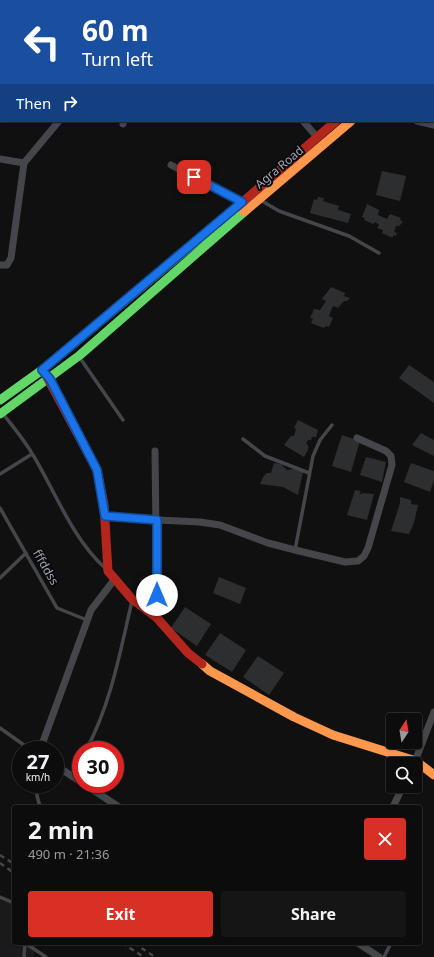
<!DOCTYPE html>
<meta charset="utf-8">
<style>
body{margin:0;font-family:"Noto Sans",sans-serif;background:#151515;color:#f1f3f6;height:100vh;display:flex;flex-direction:column;font-size:15px;white-space:nowrap}
*{box-sizing:border-box;margin:0}
p{font-size:13px;color:#9a9b9d}
.icon{flex:none;width:22px;height:22px;fill:none;stroke:currentColor;stroke-width:2;stroke-linecap:round;stroke-linejoin:round}
.map{position:relative;flex:1;overflow:hidden}
.side{position:absolute;left:12px;top:805px;width:410px;height:140px;display:flex;flex-direction:column;background:#0c0c0c;border-radius:4px;box-shadow:0 1px 3px #0004,0 0 0 1px #2c2c2d}
.side>*{flex:none}
.guide{position:absolute;left:0px;top:0px;width:434px;height:122px;box-shadow:0 1px 3px #0004,0 0 0 1px #2c2c2d;background:#1a4fa0;color:#fff;overflow:hidden}
.needle{width:26px;rotate:12deg}
.controls{position:absolute;left:386px;top:713px;display:grid;gap:8px}
.controls a{display:grid;place-items:center;width:36px;height:36px;border-radius:4px;background:#0c0c0c;box-shadow:0 1px 3px #0004,0 0 0 1px #2c2c2d;font-size:20px}
.speed{position:absolute;left:12px;top:741px;display:flex;gap:8px;font-size:20px;font-weight:700;text-align:center}
.speed>*{display:grid;place-content:center;width:52px;height:52px;border-radius:50%;background:#0c0c0c;box-shadow:0 1px 3px #0004,0 0 0 1px #2c2c2d;line-height:1}
.speed small{font-size:10px;font-weight:400}
.speed .limit{border:6px solid #d22;background:#fff;color:#111}
.pin{position:absolute;display:grid;place-items:center;width:34px;height:34px;color:#fff;margin:-17px;border-radius:8px;box-shadow:0 2px 6px #0006}
.me{position:absolute;width:44px;margin:-22px;rotate:0deg;stroke-linejoin:round;filter:drop-shadow(0 0 3px #0008)}
.turn{display:flex;align-items:center;gap:14px;height:84px;padding:0 16px;font-size:18px}
.turn .icon{width:52px;height:52px;stroke-width:2.5}
.turn b{display:block;font-size:28px;line-height:34px}
.then{display:flex;align-items:center;height:38px;padding:0 16px;background:#0003;gap:8px;font-size:15px}
.round{display:grid;place-items:center;flex:none;width:42px;height:42px;border-radius:4px;background:#151515}
.summary{display:flex;align-items:center;justify-content:space-between;height:68px;padding:0 16px}
h1{font-size:24px;font-weight:700;line-height:30px}
.action{display:flex;gap:8px;margin-top:auto;padding:8px 16px}
.action a{flex:1;height:46px;border-radius:4px;background:#d93025;color:#fff;font-size:16px;font-weight:700;line-height:46px;text-align:center}
.action a+a{background:#151515;color:#f1f3f6}
.map>svg:first-child{display:block}
.built{fill:#1a1a1d}
.building{fill:#2d2e30}
.lines{fill:none;stroke-linecap:round;stroke-linejoin:round}
.lane{stroke:#444649;stroke-width:3.5}
.street{stroke:#444649;stroke-width:7}
.fast{stroke:#63d668;stroke-width:9}
.slow{stroke:#ff974d;stroke-width:9}
.jam{stroke:#b3261e;stroke-width:9}
.rail{stroke:#444648;stroke-width:2.5;stroke-dasharray:5 4;stroke-linecap:butt}
.route-casing{stroke:#114b97;stroke-width:10}
.route{stroke:#1a73e8;stroke-width:7}
.labels{text-anchor:middle;dominant-baseline:central;stroke-width:4;stroke-linejoin:round;paint-order:stroke}
.street-label{font-size:12px;fill:#a1a6b1;stroke:#0a0a0c}
</style>
<div class="map">
<svg width="434" height="957" viewBox="0 0 434 957">
<rect width="100%" height="100%" fill="#101010"/>
<path class="built" d="M0 896 14 902V943H35L34 957H0Z"/>
<path class="building" d="M382 171 406 176 400 201 376 195Z
M318 197 324 198 323 201 339 206 338 210 351 214 348 223 310 213 314 199 317 200Z
M367 204 379 210 378 215 387 219 390 214 401 218 400 220 403 222 399 226H396L394 232 397 233 396 236 393 235V238L382 233 383 230 377 228 379 225 375 222 373 224 364 220 365 218 362 217Z
M331 287 345 293 344 296 350 298 347 301H344L338 308 333 306 329 316 333 318 329 327 326 326 324 328 311 323 313 319 310 318 314 309 320 310 326 301 322 299Z
M409 365 434 382V403L399 378Z
M298 420 318 430 316 437H312L311 440H308L306 444 308 445V450L304 457 284 445 291 436H294L296 429 294 428Z
M421 433 434 440V456L412 445Z
M342 435 360 441 351 472 332 466Z
M366 457 386 462 382 482 360 475Z
M274 463 281 464 287 470 294 469 303 472 298 495 283 487 260 484 263 477 267 473H271Z
M411 463 434 471V480L430 492 404 482Z
M355 490 361 491 359 495 363 493 374 494 367 520 347 515Z
M400 497 411 500V504L418 505 414 523 409 534 391 531 400 503Z
M219 577 246 588 240 604 213 593Z
M185 607 211 624 197 646 171 628Z
M220 633 246 650 232 672 205 655Z
M258 656 284 673 269 695 243 677Z"/>
<g class="lines">
<path class="lane" d="M262 201 279 211 349 236 379 253
M80 358 123 420
M4 415C14 428 25 441 33 455 56 493 72 538 105 568
M243 439 265 456 309 473
M0 474 32 454
M0 508 57 608 87 620
M295 550 313 456 320 440 332 425
M0 578 26 553
M0 728 31 750
M86 750C111 704 120 652 132 601
M34 784 40 807
M0 897 14 903
M25 943 46 957
M24 957 25 943
M384 957 391 943"/>
<path class="street" d="M197 0 198 1
M418 0 419 1
M104 1V0
M236 1 237 0
M433 17 434 19
M303 121 317 137
M417 121 434 125
M123 124 124 121
M0 159 24 163 59 121
M171 165 242 202
M0 265H7L11 258 24 163
M155 451 157 618
M105 516 157 520 200 522 220 525 268 543 295 550 345 562 358 561 364 556 368 548 392 465 391 456 386 451 357 438
M40 750 91 610 114 580
M414 764 434 712
M55 765 81 782
M84 784 119 807
M393 807 403 786
M358 943 379 957"/>
<path class="fast" d="M433 37 434 36
M0 400 42 370 216 225
M0 414 80 355 244 212"/>
<path class="slow" d="M244 212 351 121
M202 664 210 671 294 717 333 735 416 761 434 775"/>
<path class="jam" d="M433 49 434 48
M237 207 336 121
M46 375 97 470 104 505 108 571 132 599 157 618 188 653 202 664"/>
<path class="rail" d="M0 855 14 864
M0 863 14 873
M122 943 144 957
M134 943 155 957"/>
</g>
<g class="lines">
<g class="route-casing">
<path id="route" d="M157 595V520L105 516 97 470 50 379 42 370 242 202 194 177"/>
</g>
<use href="#route" class="route"/>
</g>
<g class="labels">
<g class="street-label">
<text transform="translate(279 167) rotate(-40)">Agra Road</text>
<text transform="translate(46 567) rotate(60)">fffddss</text>
</g>
</g>
</svg>
<div class="controls">
<a><svg class="needle" viewBox="-14 -14 28 28"><path d="M0-13l5 13h-10z" fill="#e53935"/><path d="M0 13l5-13h-10z" fill="#9a9b9d"/></svg></a>
<a><svg class="icon" aria-label="search" viewBox="0 0 24 24"><circle cx="10" cy="10" r="6"/><path d="M15 15l6 6"/></svg></a>
</div>
<div class="speed"><div>27<small>km/h</small></div><div class="limit">30</div></div>
<div class="pin" style="left:194px;top:177px;background:#d93025"><svg class="icon" aria-label="arrive" viewBox="0 0 24 24"><path d="M6 21V4h12l-3 4 3 4H6"/></svg></div>
<svg class="me" style="left:157px;top:595px" viewBox="-20 -20 40 40"><circle r="19" fill="#fff"/><path d="M0-13L10 11 0 6-10 11z" fill="#1a73e8"/></svg>
<div class="guide">
<div class="turn"><svg class="icon" aria-label="left" viewBox="0 0 24 24"><path d="M17 20v-9H6M10 6l-5 5 5 5"/></svg><div><b>60 m</b>Turn left</div></div>
<div class="then">Then<svg class="icon" aria-label="right" viewBox="0 0 24 24"><path d="M7 20v-9h11M14 6l5 5-5 5"/></svg></div>
</div>
<section class="side">
<div class="summary"><div><h1>2 min</h1><p>490 m · 21:36</p></div><a class="round" style="background:#d93025;color:#fff"><svg class="icon" aria-label="close" viewBox="0 0 24 24"><path d="M6 6l12 12M18 6L6 18"/></svg></a></div>
<div class="action"><a>Exit</a><a>Share</a></div>
</section>
</div>
